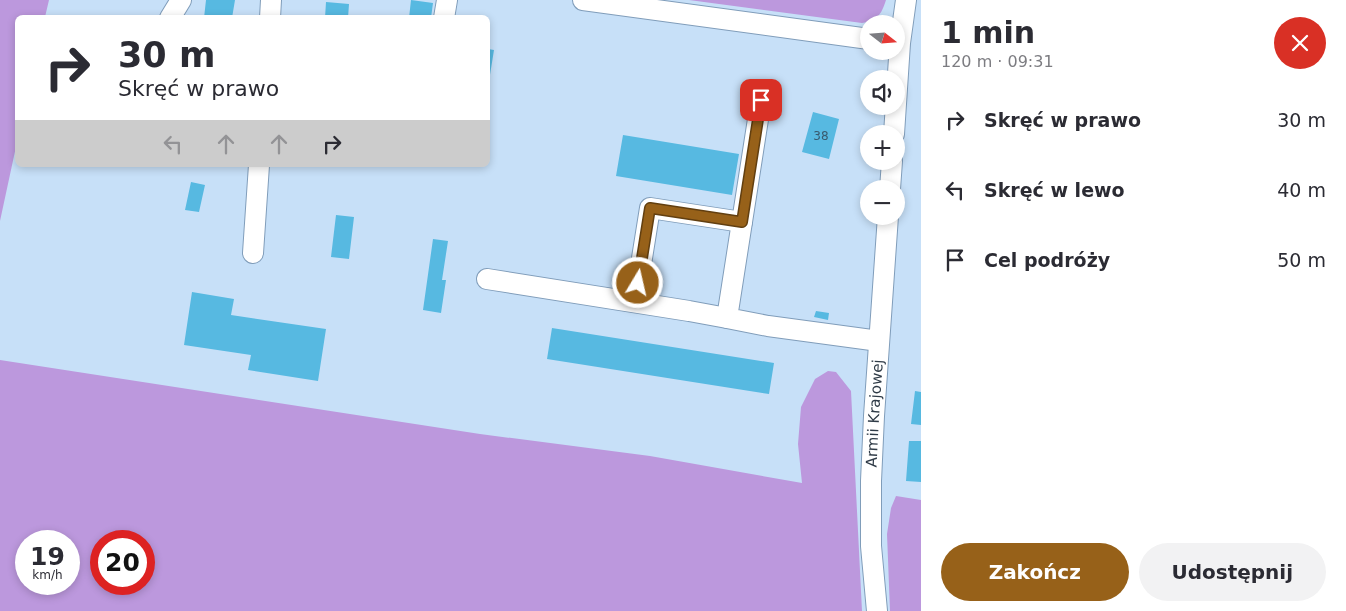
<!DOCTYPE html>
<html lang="pl">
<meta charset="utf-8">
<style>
body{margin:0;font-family:"DejaVu Sans",sans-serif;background:#f2f2f3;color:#2b2b33;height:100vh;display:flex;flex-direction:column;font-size:19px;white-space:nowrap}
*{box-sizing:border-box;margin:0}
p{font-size:16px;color:#7c7c81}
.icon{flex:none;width:28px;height:28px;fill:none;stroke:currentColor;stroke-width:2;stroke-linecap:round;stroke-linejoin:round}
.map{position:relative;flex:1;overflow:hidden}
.side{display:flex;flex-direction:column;background:#fff;width:425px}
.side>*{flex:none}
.guide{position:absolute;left:15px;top:15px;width:475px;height:152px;border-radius:8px;box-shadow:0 2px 8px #0003;background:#fff;color:#2b2b33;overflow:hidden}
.needle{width:32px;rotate:107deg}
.tools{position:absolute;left:860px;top:15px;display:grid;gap:10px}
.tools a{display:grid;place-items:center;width:45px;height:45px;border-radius:50%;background:#fff;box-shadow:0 2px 8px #0003;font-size:25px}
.speed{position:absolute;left:15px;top:530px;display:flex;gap:10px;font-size:25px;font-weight:700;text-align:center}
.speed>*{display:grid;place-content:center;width:65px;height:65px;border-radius:50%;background:#fff;box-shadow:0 2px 8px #0003;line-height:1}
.speed small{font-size:12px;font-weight:400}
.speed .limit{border:8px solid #d22;background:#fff;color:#111}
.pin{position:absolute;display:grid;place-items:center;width:42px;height:42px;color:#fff;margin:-21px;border-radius:10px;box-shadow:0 2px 8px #0006}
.me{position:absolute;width:55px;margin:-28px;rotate:9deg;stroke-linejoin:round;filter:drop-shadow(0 0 4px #0008)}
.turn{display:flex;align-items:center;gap:18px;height:105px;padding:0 20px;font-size:22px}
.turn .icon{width:65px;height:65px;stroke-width:2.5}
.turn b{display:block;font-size:35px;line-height:42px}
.lanes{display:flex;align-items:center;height:48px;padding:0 20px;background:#0003;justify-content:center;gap:25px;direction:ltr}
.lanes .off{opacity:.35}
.round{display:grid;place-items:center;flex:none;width:52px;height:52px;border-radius:26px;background:#f2f2f3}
.summary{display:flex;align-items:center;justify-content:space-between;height:85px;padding:0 20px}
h1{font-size:30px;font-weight:700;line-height:38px}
.cta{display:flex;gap:10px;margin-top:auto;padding:10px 20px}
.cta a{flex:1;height:58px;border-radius:30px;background:#976119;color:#fff;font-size:20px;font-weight:700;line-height:58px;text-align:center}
.cta a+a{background:#f2f2f3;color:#2b2b33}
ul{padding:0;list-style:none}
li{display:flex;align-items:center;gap:15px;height:70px;padding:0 20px}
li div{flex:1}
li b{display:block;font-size:19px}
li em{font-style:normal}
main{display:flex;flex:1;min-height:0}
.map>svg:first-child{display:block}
.green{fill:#bc98dd;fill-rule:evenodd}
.building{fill:#57b9e1}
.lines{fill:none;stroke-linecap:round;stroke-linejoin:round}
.minor-casing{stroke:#809dba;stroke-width:22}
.minor{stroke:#fff;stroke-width:20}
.route-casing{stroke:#623f10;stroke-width:12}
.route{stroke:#976119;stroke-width:9}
.labels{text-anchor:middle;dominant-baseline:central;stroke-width:5;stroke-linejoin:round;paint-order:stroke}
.number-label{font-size:12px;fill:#395a6e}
.street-label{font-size:15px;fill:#2f3b47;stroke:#daecff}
</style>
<main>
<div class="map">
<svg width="921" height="611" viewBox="0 0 921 611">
<rect width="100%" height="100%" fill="#c7e0f8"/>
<path class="green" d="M0 0H49L45 17 18 18 17 142 0 221Z
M689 0H886C881 15 878 20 862 23Z
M0 360 480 434 650 456 802 483 798 444 801 407 815 379 828 371 836 372 851 391 862 611H0ZM26 541H69V584H26ZM101 541H144V584H101Z
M896 496 921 500V611H890L887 534 891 508Z"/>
<path class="building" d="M206 0H235L232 18H204Z
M411 0 433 3 431 18H409Z
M326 2 349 4 348 18H325Z
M488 49 494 50 489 81H488Z
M813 112 839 119 829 159 802 152Z
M623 135 739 154 732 195 616 176Z
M191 182 205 185 199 212 185 210Z
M336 215 354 217 349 259 331 257Z
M433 239 448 241 442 280H446L441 313 423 310Z
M192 292 234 299 231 315 326 329 318 381 248 370 251 355 184 345Z
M816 311 829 313 828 320 814 317Z
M552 328 774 363 769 394 547 359Z
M915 391 921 392V425L911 424Z
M909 441H921V482L906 481Z"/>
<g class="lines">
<g class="minor-casing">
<g id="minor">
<path d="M583 0 869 39"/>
<path d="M170 18 181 0"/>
<path d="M270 18 271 0"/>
<path d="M444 18 447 0"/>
<path d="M761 100 727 318 768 326 879 341"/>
<path d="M894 134 900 43 906 0"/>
<path d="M890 189 892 161"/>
<path d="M253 253 259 165"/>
<path d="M487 279 689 311 727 318"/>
<path d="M635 302 650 208 742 222"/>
<path id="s1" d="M877 611 871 546V481L874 416 888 216"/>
</g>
</g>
<use href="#minor" class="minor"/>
</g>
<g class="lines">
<g class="route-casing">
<path id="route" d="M638 283 650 208 742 222 761 100"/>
</g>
<use href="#route" class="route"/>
</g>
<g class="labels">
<g class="number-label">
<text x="821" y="136">38</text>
</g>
<g class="street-label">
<text stroke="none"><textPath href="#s1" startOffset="198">Armii Krajowej</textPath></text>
</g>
</g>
</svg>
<div class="tools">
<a><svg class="needle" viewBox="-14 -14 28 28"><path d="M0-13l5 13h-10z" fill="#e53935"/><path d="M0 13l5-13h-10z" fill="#7c7c81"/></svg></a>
<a><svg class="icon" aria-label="sound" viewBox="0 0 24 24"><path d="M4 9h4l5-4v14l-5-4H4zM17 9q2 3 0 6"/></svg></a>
<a>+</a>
<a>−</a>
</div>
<div class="speed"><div>19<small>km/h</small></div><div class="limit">20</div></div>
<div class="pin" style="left:761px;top:100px;background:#d93025"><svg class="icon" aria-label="arrive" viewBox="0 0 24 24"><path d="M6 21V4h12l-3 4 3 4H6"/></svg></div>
<svg class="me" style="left:638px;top:283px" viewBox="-20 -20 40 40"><circle r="17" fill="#976119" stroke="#fff" stroke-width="3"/><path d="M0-11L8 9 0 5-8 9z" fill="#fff"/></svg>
<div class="guide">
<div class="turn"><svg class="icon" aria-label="right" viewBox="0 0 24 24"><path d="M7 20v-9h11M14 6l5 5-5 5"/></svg><div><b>30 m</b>Skręć w prawo</div></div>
<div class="lanes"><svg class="icon off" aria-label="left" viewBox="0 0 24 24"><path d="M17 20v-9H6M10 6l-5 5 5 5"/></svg><svg class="icon off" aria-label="ahead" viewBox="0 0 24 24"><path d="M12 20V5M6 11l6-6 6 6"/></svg><svg class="icon off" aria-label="ahead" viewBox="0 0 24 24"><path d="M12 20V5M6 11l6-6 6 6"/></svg><svg class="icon" aria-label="right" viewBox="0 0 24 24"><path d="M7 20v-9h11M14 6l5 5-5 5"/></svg></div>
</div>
</div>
<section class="side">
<div class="summary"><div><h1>1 min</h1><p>120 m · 09:31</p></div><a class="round" style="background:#d93025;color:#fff"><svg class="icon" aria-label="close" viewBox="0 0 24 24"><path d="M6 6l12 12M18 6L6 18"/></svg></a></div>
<ul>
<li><svg class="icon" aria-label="right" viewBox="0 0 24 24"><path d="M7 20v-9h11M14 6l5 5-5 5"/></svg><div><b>Skręć w prawo</b></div><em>30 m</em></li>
<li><svg class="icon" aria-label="left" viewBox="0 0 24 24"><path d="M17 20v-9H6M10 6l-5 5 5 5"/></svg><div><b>Skręć w lewo</b></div><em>40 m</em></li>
<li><svg class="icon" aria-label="arrive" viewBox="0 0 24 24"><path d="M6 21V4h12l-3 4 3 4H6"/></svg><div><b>Cel podróży</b></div><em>50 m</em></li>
</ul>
<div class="cta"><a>Zakończ</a><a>Udostępnij</a></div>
</section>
</main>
